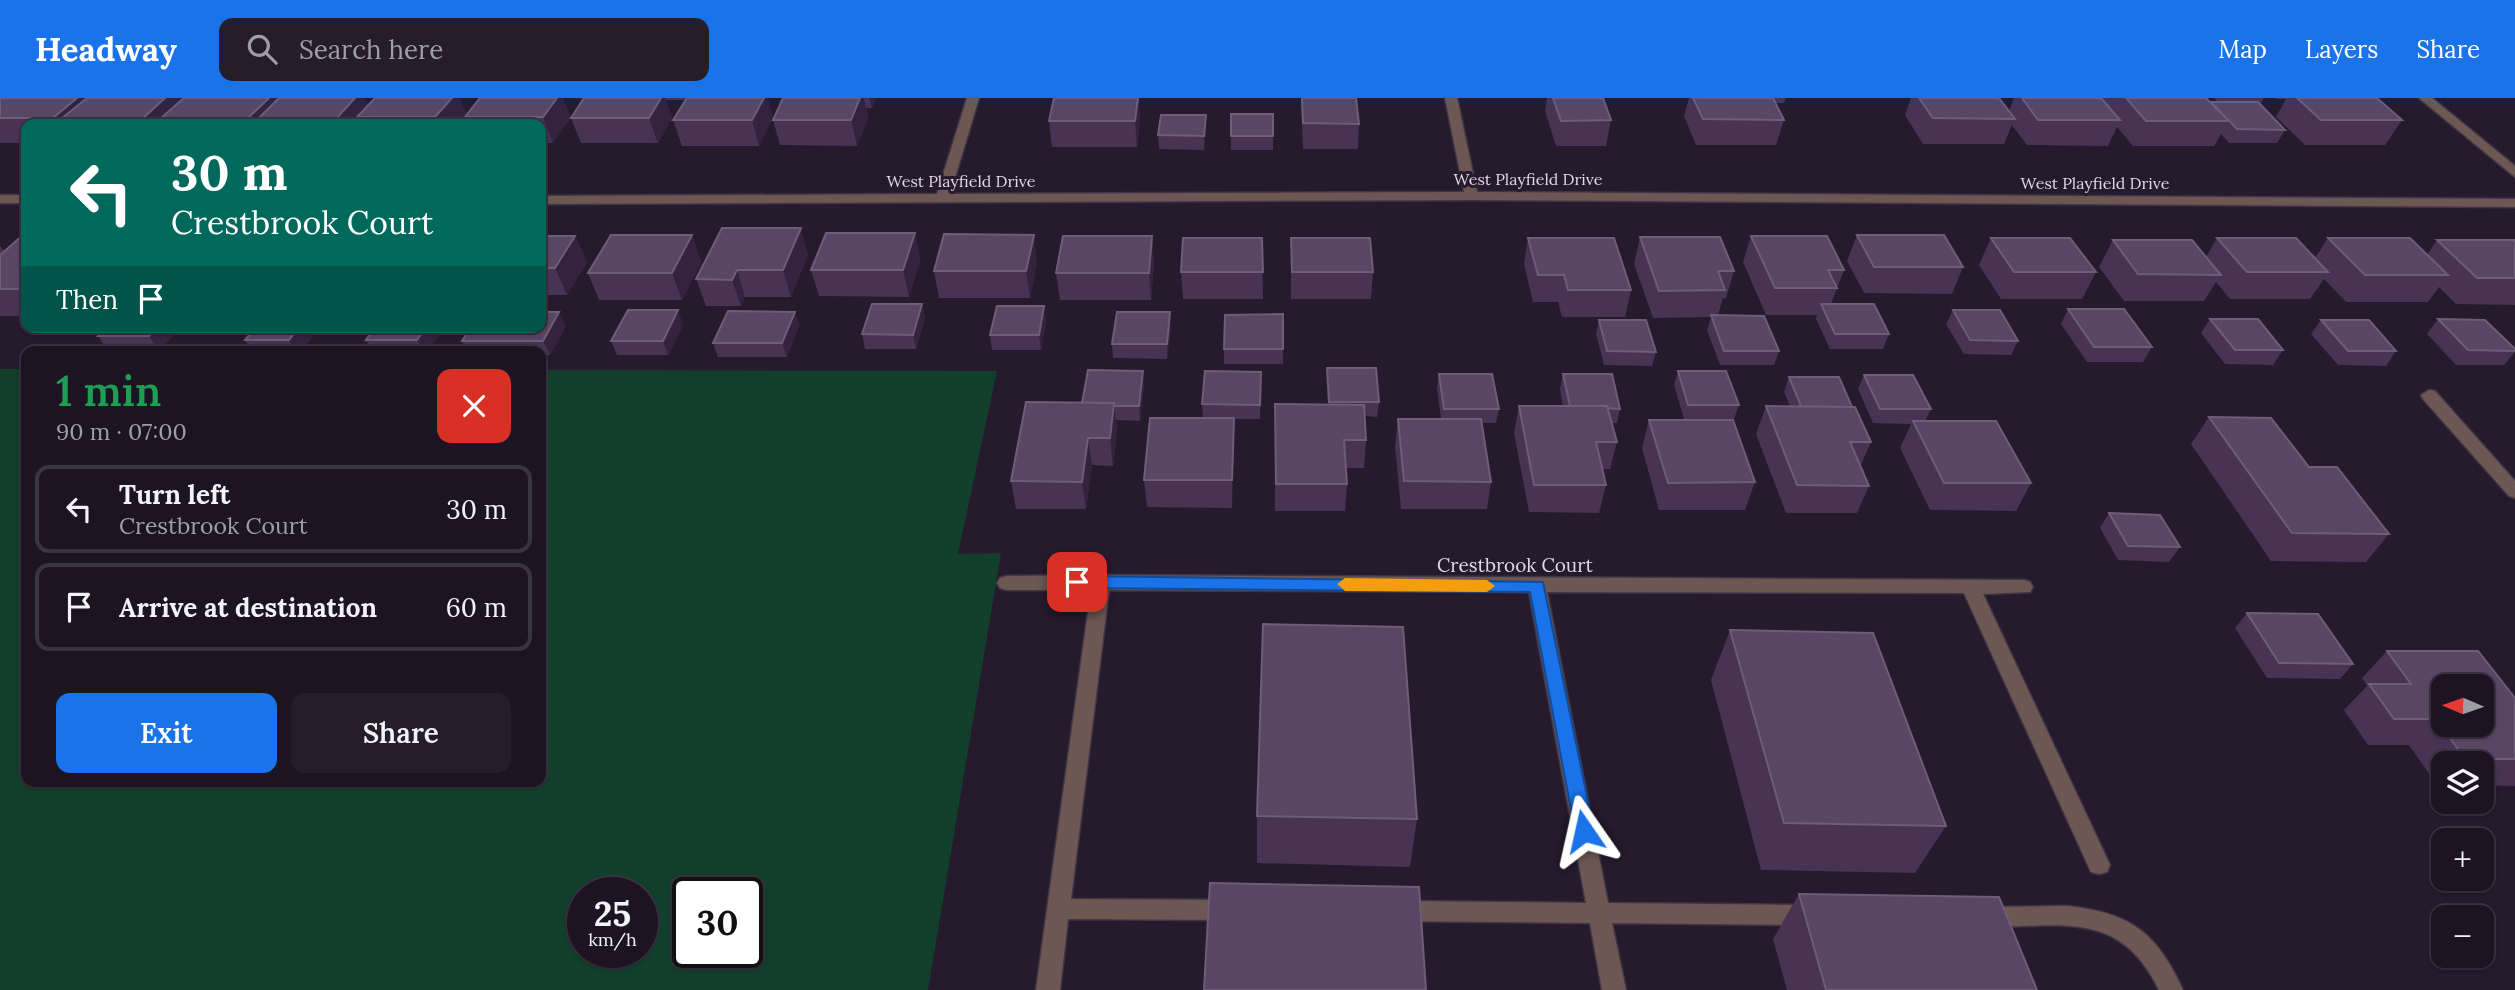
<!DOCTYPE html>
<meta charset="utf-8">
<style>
body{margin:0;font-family:Lora,serif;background:#251d2a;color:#f1f3f6;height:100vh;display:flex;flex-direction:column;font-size:26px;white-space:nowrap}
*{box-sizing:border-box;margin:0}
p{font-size:23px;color:#a09ea5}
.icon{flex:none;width:38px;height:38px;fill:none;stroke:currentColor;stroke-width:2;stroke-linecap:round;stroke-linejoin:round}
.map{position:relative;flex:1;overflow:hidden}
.sheet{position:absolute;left:21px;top:248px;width:525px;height:441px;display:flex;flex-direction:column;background:#1c1422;border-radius:14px;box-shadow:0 2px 5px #0004,0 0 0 2px #3a3340}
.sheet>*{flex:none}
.guide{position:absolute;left:21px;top:21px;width:525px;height:214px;border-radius:14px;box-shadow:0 2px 5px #0004,0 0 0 2px #3a3340;background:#00695c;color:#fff;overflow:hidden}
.needle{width:46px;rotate:272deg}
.tools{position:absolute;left:2431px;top:576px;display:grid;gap:14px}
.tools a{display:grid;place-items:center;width:63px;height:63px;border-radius:14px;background:#1c1422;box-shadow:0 2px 5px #0004,0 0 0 2px #3a3340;font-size:35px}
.speed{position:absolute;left:567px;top:779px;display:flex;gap:14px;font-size:35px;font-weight:700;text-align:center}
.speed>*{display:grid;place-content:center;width:91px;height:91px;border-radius:50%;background:#1c1422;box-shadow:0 2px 5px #0004,0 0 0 2px #3a3340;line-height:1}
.speed small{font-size:18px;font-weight:400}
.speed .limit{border:4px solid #111;border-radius:10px;background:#fff;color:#111}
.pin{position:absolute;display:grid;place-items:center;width:60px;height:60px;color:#fff;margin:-30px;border-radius:14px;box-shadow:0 4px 10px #0006}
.me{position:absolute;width:77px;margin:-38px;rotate:349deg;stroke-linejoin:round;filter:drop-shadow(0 0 5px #0008)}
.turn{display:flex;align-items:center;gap:24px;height:147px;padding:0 35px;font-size:32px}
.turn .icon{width:91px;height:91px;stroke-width:2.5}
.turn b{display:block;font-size:49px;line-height:60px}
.then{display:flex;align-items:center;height:66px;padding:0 35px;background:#0003;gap:14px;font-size:26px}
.round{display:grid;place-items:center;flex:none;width:74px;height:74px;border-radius:14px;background:#251d2a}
.summary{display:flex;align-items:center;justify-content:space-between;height:119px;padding:0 35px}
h1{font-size:42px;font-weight:600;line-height:52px;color:#1e9e55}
.button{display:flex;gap:14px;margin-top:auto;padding:14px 35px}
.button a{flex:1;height:80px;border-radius:14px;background:#1a73e8;color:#fff;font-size:28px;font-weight:600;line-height:80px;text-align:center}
.button a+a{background:#251d2a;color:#f1f3f6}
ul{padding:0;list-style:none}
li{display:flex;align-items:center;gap:21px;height:88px;margin:0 14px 10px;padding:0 21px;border:4px solid #3a3340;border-radius:14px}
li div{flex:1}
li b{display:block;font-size:26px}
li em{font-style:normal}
header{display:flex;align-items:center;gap:42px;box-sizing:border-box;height:98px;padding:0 35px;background:#1a73e8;color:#fff}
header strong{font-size:33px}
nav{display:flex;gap:38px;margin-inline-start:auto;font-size:24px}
.search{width:490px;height:63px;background:#251d2a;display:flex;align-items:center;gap:18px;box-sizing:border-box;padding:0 24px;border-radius:14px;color:#a09ea5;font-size:26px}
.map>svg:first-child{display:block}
.green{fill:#123f2c;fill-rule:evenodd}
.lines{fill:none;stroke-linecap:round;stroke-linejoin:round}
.minor-casing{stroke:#403547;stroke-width:3}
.minor{fill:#6d5752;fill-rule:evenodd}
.wall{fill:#483355}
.shaded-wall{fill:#34223e}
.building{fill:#594564;stroke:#6e5c78;stroke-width:2;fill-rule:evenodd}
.route{fill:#1a73e8;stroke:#114b97;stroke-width:2}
.slow{fill:#f59e0b}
.labels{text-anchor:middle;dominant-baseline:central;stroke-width:6;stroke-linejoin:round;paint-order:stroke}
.far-street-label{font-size:16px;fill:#dfd8e5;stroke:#261a2d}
.street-label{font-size:19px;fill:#dfd8e5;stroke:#261a2d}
</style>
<header>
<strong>Headway</strong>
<div class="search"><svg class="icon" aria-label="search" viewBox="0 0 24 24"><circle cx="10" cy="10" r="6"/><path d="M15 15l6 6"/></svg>Search here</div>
<nav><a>Map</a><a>Layers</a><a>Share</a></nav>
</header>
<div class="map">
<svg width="2515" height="892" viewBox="0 0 2515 892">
<rect width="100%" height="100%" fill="#261a2d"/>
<path class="green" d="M0 271H26V684H541V272L997 273 958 456 1001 455 928 892H0ZM583 794H642V854H583ZM688 794H747V854H688Z"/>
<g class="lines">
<g class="minor-casing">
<path id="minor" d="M967 0H979L950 96 1464 94 1445 0H1457L1477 94 2515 101V109L1471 102 541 106V98L937 96Z
M2419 0H2432L2515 68V79Z
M0 97H26V105H0Z
M2429 292 2435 293 2515 383V400L2509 398 2423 301 2421 297Z
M1101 477 2024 482 2030 484 2033 489 2030 494 1983 496 2110 767 2107 774 2099 776 2091 774 1964 495 1547 494 1608 805 1811 807 1819 810 1822 817 1819 824 1811 827 1612 825 1626 892H1602L1590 825 1398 823 1390 820 1387 813 1390 806 1398 803 1586 805 1529 494 1109 492 1071 801 1230 802 1238 805 1241 812 1238 819 1230 822 1068 821 1060 892H1036L1091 492H1006L1000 490 997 485 1000 480 1006 478Z
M2066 808C2129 814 2157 834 2183 892H2159C2120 811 2062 829 1986 829L1978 826 1975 819 1978 812 1986 809Z"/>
</g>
<use href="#minor" class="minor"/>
</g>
<path class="wall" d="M0 0H364L368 8 375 0H459L467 17 563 0 553 45H541V26H468L466 22 463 26H26V45H0Z
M573 0H768L759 48H682L673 22 686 2H666L672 20 658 45H581L571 20 584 1Z
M783 0H876L872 10H866L868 20 857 48 780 47 773 22Z
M1301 0H1356L1359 26 1358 51H1303Z
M1547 0H1603L1611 22 1606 48H1556L1545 13Z
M1689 0H1786L1784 5H1775L1784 22 1776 47H1696L1684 18Z
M1911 0H1919L2009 13 2014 0H2101L2102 1 2103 0H2206L2210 4H2218L2214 0H2264L2260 7 2285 32 2277 45H2229L2221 36 2214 48H2133L2117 29 2108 48 2027 47 2012 27 2004 46H1923L1905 17Z
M2275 0H2377L2402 22 2385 47H2305L2276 19 2286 1H2276Z
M1231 16H1273V52H1231Z
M1140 20 1137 49H1052L1049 23Z
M1206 31 1204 52 1159 51 1158 37Z
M722 130 808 157 791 199H745L741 208H706L696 181Z
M915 135 920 162 909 199 819 198 811 172Z
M26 137V218H0V148L4 153Z
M692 137 701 164 682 202H599L588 175Z
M1857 137 1963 169 1952 196 1864 195 1847 163Z
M541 138H575L587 164 567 197H541Z
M1152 138 1154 165 1151 202H1060L1056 175Z
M1751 138 1844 172 1831 206 1889 236 1883 251H1830L1816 221 1817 217H1766L1743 164Z
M1640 139 1734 173 1726 200H1723L1718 217 1779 253 1774 267H1720L1707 232 1711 219 1653 220 1634 166Z
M1262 140 1263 201H1183L1181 174Z
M1291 140 1373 174 1371 201H1291Z
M1528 140 1631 192 1625 219H1562L1558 204H1533L1524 166Z
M1991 140 2096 174 2082 201H2001L1979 167Z
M2217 140 2315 160 2328 140 2427 157 2437 142H2515V207L2456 206 2439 189 2428 204H2346L2324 181 2310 201H2230L2216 184 2204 203H2124L2099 169 2113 142 2206 159Z
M1037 163 1030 200H939L934 173Z
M922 206 925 220 916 251H865L862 236Z
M2068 211 2152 249 2143 264H2087L2061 226Z
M1953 212 2018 243 2011 257 1964 256 1946 226Z
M795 214 799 228 787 259H718L713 245Z
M1283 216V266H1224V251Z
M2210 221 2283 252 2273 267 2225 266 2201 235Z
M2438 221 2515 251V254L2504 267H2456L2427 236Z
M1046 222 1041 252H992L990 237Z
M1599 222 1656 254 1652 268 1604 267 1596 236Z
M2321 222 2396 253 2386 268 2338 267 2311 236Z
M683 227 668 257H617L611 243Z
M566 228 550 257H541V254H468L462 243Z
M181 229 159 253H108L98 238Z
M320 229 300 254H253L245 242Z
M375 229H444L427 254H373L366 242Z
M1171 229 1167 261 1113 260 1112 246Z
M1327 270 1379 304 1377 319 1365 318 1366 342 1364 370H1346L1347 386 1345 413H1275V306L1328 307Z
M1678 273 1739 307 1734 321H1684L1674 287Z
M1261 274 1260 321H1234L1232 410 1147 409 1144 382 1203 320 1202 306Z
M1439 276 1499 311 1496 325H1482L1491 384 1487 411H1401L1395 348 1398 321H1441L1437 290Z
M1563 276 1620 311 1617 325H1612L1617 344 1610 371H1602L1606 387 1599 415 1529 414 1514 335 1519 308H1563L1560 291Z
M1864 277 1931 311 1925 323 2031 385 2016 413 1930 412 1900 350 1911 326 1873 325 1858 291Z
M1789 279 1871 344 1860 369 1869 388 1857 415H1786L1756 336 1766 308H1790L1784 294Z
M1144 287 1140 323 1116 322 1117 333 1113 368 1092 367 1086 411H1016L1011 383 1082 305Z
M2209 319 2309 369 2389 436 2366 464 2271 463 2191 346Z
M1649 322 1755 384 1745 412H1659L1642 350Z
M2109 415 2180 449 2169 464 2118 462 2100 430Z
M2247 515 2353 566 2340 581 2267 580 2235 530Z
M1730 532 1946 728 1915 775 1761 772 1711 582Z
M2387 553 2515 600V688L2482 687V665H2443V687H2437L2409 647H2368L2344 612 2367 588 2362 580Z
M1257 718 1417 721 1410 769 1257 765Z
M1799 796 2037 892H1787L1773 841Z"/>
<path class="shaded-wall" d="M77 0H114L61 21 64 26H57L53 20Z
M165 0H208L160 21 163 26H144L141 22Z
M269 0H299L257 22 259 26H250L247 21Z
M344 0H364L373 19H357L361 26H337L335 22Z
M452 0H459L468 19H465L466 22 463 26H439L435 19Z
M557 0H563L571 20 553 45 543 19Z
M661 0H666L672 20 658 45 649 20Z
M764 0H768L773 20 759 48 752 22Z
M860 0H864L868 20 857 48 851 22Z
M869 0H876L872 10Z
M1138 0H1139L1140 20 1137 49 1135 23Z
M1206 17V31L1204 52V38Z
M801 130 808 157 791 199 783 172Z
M915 135 920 162 909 199 903 172Z
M692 137 701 164 682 202 672 175Z
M1034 137 1037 163 1030 200 1026 173Z
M575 138 587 164 567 197 555 170Z
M1152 138 1154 165 1151 202 1149 175Z
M737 172 745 199 741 208 732 182Z
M922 206 925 220 916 251 913 237Z
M1044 208 1046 222 1041 252 1039 237Z
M678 212 683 227 668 257 663 243Z
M559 214 566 228 550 257 543 243Z
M795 214 799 228 787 259 782 245Z
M1170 214 1171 229 1167 261V246Z
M157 229H181L159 253 149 238Z
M299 229H320L300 254H296L289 242Z
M426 229H444L427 254H423L417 242Z
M1143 273 1144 287 1140 323 1139 308Z
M1114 305 1117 333 1113 368 1110 340Z
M1234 320V347L1232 410V382Z
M1088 340 1092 367 1086 411 1082 384Z"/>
<path class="building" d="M0 0H77L53 20H0Z
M87 0H165L141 22 61 21Z
M184 0H269L247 21H160Z
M279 0H355L335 22H257Z
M375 0H452L435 19H357Z
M480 0H557L543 19H465Z
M584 0H661L649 20H571Z
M687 0H764L752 22H673Z
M783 0H860L851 22H773Z
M1054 0H1138L1135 23H1049Z
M1302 0H1356L1359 26 1303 25Z
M1553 0H1603L1611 22 1561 23Z
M1693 0H1773L1784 22 1703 21Z
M1919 0H1999L2015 21 1933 20Z
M2022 0H2101L2120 22H2038Z
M2126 0H2206L2229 23H2146Z
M2297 0H2377L2402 22H2321Z
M2211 4H2258L2285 32 2237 31Z
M1231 16H1273V38H1231Z
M1161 17H1206L1204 38 1158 37Z
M722 130H801L783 172H737L732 182 696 181Z
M826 135H915L903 172H811Z
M944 136 1034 137 1026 173H934Z
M23 137H26V191H0V157Z
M611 137H692L672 175H588Z
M1857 137H1944L1963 169H1874Z
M541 138H575L555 170H541Z
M1063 138H1152L1149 175H1056Z
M1751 138H1827L1844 172H1828L1837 190H1775Z
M1640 139H1720L1734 173H1718L1725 192 1659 193Z
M1183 140H1262L1263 174H1181Z
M1291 140H1370L1373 174H1292Z
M1528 140H1614L1631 192H1568L1564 177H1538Z
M1991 140H2070L2096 174H2014Z
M2217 140H2296L2328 174H2247Z
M2328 140H2410L2448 177H2365Z
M2113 142H2192L2221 177 2138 176Z
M2437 142H2515V180H2477Z
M872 206H922L913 237 862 236Z
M1821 206H1874L1889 236H1835Z
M997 208H1044L1039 237H990Z
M2068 211H2124L2152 249H2094Z
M628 212H678L663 243H611Z
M1953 212H2000L2018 243 1970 242Z
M728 213 795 214 782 245H713Z
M541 214H559L543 243H462L471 229H541Z
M1117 214H1170L1167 246H1112Z
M1283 216V251H1224L1225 217Z
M1711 217 1764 218 1779 253H1724Z
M2210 221H2258L2283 252H2235Z
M2438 221 2485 222 2515 251V253L2468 252Z
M1599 222H1646L1656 254 1607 253Z
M2321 222H2369L2396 253H2348Z
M106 229H157L149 238H98Z
M256 229H299L289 242H245Z
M375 229H426L417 242H366Z
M1327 270H1376L1379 304H1329Z
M1088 272 1143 273 1139 308H1114V305H1082Z
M1205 273 1261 274 1260 307 1202 306Z
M1678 273H1726L1739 307H1688Z
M1439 276H1492L1499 311H1444Z
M1563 276H1612L1620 311 1608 310 1607 308H1570Z
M1864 277H1913L1931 311H1880Z
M1789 279H1839L1852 309 1801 308Z
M1026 304 1114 305 1110 340H1088L1082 384 1011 383Z
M1275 306 1364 307 1366 342H1344L1347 386H1276Z
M1519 308H1607L1617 344H1596L1606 387H1534Z
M1766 308 1855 309 1871 344H1850L1869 388 1797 387Z
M2209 319 2271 320 2309 369H2337L2389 436 2292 435Z
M1150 320H1234L1232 382H1144Z
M1398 321H1481L1491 384 1404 383Z
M1649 322H1733L1755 384 1668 385Z
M1913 323H1996L2031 385H1944Z
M2109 415 2160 417 2180 449 2128 448Z
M2247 515 2318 516 2353 566 2279 565Z
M1263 526 1403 529 1417 721 1257 718Z
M1730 532 1873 535 1946 728 1784 725Z
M2387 553H2478L2515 600V661H2465L2436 621H2394L2369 586H2411ZM2443 588H2482V626H2443Z
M1210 785 1419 789 1426 892H1204Z
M1799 796 1999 799 2037 892H1826Z"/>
<path class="route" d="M1077 478 1543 484 1594 733 1591 739H1577L1575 733 1530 494 1077 490 1069 484Z"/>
<path class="slow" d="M1345 480 1487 482 1495 488 1487 494 1345 493 1337 486Z"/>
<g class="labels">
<g class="far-street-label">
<text x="1528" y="81">West Playfield Drive</text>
<text x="961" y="83">West Playfield Drive</text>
<text x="2095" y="85">West Playfield Drive</text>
</g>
<g class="street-label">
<text x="1515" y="467">Crestbrook Court</text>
</g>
</g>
</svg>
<div class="tools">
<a><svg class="needle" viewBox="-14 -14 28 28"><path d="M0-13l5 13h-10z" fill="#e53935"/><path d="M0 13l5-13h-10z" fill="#a09ea5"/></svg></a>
<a><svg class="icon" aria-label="layers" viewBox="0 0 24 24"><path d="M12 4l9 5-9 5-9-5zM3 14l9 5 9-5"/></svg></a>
<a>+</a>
<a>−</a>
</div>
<div class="speed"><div>25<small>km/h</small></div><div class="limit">30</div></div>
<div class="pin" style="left:1077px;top:484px;background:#d93025"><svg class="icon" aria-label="arrive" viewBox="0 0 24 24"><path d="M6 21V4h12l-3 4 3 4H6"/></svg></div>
<svg class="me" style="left:1584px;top:733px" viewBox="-20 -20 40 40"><path d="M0-17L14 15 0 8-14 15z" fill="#1a73e8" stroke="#fff" stroke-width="4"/></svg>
<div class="guide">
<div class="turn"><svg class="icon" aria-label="left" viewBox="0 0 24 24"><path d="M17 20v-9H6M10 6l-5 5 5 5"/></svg><div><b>30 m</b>Crestbrook Court</div></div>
<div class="then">Then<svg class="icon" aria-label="arrive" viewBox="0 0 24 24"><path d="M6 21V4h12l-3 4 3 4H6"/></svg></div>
</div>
<section class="sheet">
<div class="summary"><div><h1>1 min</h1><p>90 m · 07:00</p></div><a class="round" style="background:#d93025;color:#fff"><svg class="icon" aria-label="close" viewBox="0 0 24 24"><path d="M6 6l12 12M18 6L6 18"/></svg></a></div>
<ul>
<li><svg class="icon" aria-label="left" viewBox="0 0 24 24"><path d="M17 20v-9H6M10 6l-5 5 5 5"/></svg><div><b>Turn left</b><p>Crestbrook Court</p></div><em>30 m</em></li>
<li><svg class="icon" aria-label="arrive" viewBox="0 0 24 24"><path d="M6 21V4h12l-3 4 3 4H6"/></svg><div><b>Arrive at destination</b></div><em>60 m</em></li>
</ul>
<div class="button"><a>Exit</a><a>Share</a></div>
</section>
</div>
